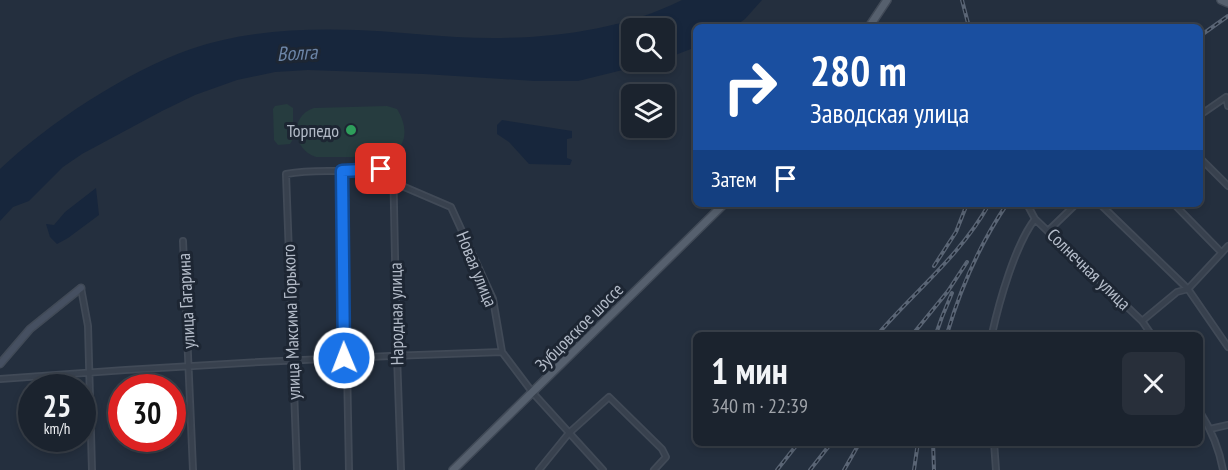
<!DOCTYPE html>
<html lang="ru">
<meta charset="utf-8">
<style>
body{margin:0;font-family:"PT Sans Narrow",sans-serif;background:#282f3a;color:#f1f3f6;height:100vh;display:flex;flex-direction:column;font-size:22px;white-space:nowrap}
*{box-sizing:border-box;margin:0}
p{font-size:20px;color:#a0a4aa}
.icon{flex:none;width:33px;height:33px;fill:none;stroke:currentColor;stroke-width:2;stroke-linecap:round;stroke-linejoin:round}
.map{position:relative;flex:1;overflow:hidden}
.side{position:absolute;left:693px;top:332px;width:510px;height:114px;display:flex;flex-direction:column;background:#1b232e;border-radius:9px;box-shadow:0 3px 9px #0003,0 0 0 2px #39404a}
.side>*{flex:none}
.guide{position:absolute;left:693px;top:24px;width:510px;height:183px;border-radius:9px;box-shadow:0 3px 9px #0003,0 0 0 2px #39404a;background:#1a4fa0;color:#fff;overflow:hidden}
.tools{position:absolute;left:621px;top:18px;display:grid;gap:12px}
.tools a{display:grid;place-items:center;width:54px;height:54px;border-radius:9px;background:#1b232e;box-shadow:0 3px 9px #0003,0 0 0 2px #39404a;font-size:30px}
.speed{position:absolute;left:18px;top:374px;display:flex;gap:12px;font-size:30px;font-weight:700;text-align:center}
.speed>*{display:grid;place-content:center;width:78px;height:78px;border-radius:50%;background:#1b232e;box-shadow:0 3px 9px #0003,0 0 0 2px #39404a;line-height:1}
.speed small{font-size:15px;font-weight:400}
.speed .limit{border:9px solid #d22;background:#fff;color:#111}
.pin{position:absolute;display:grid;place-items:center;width:51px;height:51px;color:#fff;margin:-26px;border-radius:12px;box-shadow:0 3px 9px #0006}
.me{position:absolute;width:66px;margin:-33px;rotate:359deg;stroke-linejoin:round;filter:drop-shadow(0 0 4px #0008)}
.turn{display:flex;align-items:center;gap:21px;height:126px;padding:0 18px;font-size:27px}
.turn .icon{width:78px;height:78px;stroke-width:2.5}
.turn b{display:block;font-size:42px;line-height:51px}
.then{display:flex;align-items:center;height:57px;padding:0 18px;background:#0003;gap:12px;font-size:22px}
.round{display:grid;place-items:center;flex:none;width:63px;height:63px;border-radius:9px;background:#282f3a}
.headline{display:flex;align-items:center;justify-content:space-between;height:102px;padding:0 18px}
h1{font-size:36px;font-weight:700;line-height:45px}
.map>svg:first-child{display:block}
.green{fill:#263c3f}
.water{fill:#17263c}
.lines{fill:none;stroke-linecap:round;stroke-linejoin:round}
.street-casing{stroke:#414a57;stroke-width:8}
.secondary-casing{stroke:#414a57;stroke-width:9}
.primary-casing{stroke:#414a57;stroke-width:10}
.street{stroke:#38414e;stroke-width:4.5}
.secondary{stroke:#465061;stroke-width:6}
.primary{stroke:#56606e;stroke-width:7}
.rail-casing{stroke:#5a6575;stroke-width:4}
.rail{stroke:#1d2633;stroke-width:1.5;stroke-dasharray:4.5;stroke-linecap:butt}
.route-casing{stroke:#114b97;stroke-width:15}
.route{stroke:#1a73e8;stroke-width:10}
.leisure-dot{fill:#2e9e5b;stroke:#1d2633;stroke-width:2}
.labels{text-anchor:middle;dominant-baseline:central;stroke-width:6;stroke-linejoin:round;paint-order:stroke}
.poi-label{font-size:18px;fill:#b4bcc9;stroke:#1d2633;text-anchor:end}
.street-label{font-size:18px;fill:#b4bcc9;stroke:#1d2633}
.water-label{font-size:20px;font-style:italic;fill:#6d86a8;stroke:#1d2633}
</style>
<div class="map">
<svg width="1228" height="470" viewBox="0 0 1228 470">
<rect width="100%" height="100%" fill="#242f3e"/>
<path class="green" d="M287 104 293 108V139L290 144 278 145 274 140 273 109 275 106Z
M387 106 397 109C406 123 410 145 391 153 379 158 332 157 316 157 292 149 289 116 314 108Z"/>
<path class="water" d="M682 0H762L745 19 734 27H696V47L665 59 664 28H632V62H655L578 81H535L424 74 308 70 275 72 237 80 195 95 162 111 82 154 63 167 29 201 13 207 0 221V169C50 122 126 72 191 49 243 31 302 28 357 30 390 31 423 35 456 37 531 41 614 34 682 0Z
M502 120 572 131V138L567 139V158L572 160 570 165 529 164 509 142 497 134V125Z
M96 188 99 215 68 238 57 244 50 237 46 224 54 225 65 212Z"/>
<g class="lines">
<g class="street-casing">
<path id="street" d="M1200 115 1226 97 1228 106
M393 158 397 355 401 470
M1200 158 1228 186
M342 171 343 356 347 365 349 470
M1027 204 1035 219 1142 321 1151 334
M1100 204 1188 289 1228 347
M1174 204 1221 252
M1049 230 1076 204
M183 241 193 470
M81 288 88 326 92 470
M1142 321 1177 292 1188 289 1228 246
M992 334C999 302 1015 245 1035 219
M0 379C167 366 335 357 502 352
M1200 412C1212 431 1219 448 1223 470
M1210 429 1228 425
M994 442 996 470
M297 470 286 174C307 170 321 171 342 171 360 170 377 169 394 170L402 186 451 207 493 299 502 352 533 393 603 470
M539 470 569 433 609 397 662 449 666 457 654 470"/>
</g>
<g class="secondary-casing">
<path id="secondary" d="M0 364 30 329 81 288"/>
</g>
<g class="primary-casing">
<path id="primary" d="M1221 0 1228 3
M869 27 887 0
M453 470 724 204"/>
</g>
<use href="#street" class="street"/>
<use href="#secondary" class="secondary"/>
<use href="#primary" class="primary"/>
<g class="rail-casing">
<path id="rail" d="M962 0 969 27
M1200 36 1228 16
M934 266 956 232 967 204
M878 334C915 291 961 255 989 204
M913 334 948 291 967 262
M936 334 942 317 952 293
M947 334C961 287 979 245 1007 204
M933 442 934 470
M777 470 799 442
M810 470 832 442
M844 470 860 442
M914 470 918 442"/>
</g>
<use href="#rail" class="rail"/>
</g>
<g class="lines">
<g class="route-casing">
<path id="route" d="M344 358 342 171 381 169"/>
</g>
<use href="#route" class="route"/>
</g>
<circle class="leisure-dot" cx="351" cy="130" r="6"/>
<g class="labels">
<g class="poi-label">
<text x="339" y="130">Торпедо</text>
</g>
<g class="street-label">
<text transform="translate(477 269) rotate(68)">Новая улица</text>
<text transform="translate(1089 269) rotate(44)">Солнечная улица</text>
<text transform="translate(186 301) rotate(-93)">улица Гагарина</text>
<text transform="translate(396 314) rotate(-91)">Народная улица</text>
<text transform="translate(291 322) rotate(-92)">улица Максима Горького</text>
<text transform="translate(579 327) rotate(-45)">Зубцовское шоссе</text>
</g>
<g class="water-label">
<text transform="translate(297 53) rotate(-3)">Волга</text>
</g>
</g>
</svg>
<div class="tools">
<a><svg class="icon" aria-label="search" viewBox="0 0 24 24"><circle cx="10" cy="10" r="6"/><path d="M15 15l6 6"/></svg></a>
<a><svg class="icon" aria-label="layers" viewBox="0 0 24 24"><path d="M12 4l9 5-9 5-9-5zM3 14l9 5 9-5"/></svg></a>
</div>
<div class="speed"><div>25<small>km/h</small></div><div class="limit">30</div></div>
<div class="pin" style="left:381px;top:169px;background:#d93025"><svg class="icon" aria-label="arrive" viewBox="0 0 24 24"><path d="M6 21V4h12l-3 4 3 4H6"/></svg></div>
<svg class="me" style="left:344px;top:358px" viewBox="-20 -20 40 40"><circle r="17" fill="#1a73e8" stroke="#fff" stroke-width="3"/><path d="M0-11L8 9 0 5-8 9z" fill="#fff"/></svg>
<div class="guide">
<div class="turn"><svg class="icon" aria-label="right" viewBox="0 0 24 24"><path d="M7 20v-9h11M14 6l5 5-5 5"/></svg><div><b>280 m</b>Заводская улица</div></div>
<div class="then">Затем<svg class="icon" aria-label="arrive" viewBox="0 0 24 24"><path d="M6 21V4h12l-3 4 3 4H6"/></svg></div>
</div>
<section class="side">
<div class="headline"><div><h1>1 мин</h1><p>340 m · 22:39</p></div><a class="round"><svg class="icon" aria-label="close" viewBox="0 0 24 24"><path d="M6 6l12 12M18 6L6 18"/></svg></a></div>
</section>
</div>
